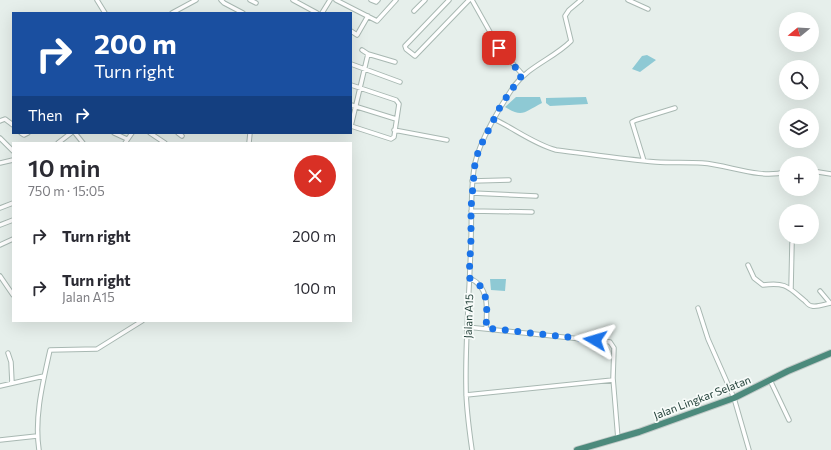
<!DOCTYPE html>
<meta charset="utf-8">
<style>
body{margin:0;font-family:Commissioner,sans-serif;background:#f7f7f7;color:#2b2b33;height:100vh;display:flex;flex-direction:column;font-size:15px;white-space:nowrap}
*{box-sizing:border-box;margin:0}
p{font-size:13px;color:#7c7c81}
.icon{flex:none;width:22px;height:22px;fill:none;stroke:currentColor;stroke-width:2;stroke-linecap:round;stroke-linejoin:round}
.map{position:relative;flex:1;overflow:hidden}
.details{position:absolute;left:12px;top:142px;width:340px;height:180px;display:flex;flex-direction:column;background:#fff;border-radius:0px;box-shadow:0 4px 16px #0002}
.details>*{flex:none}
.top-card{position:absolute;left:12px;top:12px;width:340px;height:122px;border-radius:0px;box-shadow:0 4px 16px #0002;background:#1a4fa0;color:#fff;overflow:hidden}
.needle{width:26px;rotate:252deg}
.controls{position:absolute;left:779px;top:12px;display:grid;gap:8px}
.controls a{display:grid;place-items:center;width:40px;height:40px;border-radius:50%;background:#fff;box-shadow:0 4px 16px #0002;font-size:20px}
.pin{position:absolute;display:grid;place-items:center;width:34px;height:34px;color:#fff;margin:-17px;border-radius:8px;box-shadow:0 2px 6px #0006}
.me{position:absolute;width:44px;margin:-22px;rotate:277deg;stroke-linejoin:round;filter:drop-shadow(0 0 3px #0008)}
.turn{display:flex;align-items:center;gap:14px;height:84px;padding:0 16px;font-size:18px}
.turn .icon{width:52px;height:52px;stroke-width:2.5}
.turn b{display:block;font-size:28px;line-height:34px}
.then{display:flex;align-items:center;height:38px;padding:0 16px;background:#0003;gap:8px;font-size:15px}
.round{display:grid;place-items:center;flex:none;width:42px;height:42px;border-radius:21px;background:#f7f7f7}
.overview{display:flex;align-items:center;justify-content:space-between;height:68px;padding:0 16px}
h1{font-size:24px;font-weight:600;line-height:30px}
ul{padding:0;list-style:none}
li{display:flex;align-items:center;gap:12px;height:52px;padding:0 16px}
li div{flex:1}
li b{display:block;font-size:15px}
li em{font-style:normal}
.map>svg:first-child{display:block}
.water{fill:#8ec9d4}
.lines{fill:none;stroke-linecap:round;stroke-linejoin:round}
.minor-casing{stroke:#a8b8b2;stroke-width:5.5}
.trunk-casing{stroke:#c2cac8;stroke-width:8}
.minor{stroke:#fff;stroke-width:3.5}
.trunk{stroke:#4c8a7c;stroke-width:6}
.route{stroke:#1a73e8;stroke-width:7;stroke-dasharray:0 12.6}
.labels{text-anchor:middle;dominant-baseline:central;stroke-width:3.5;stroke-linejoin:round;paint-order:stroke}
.street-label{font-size:11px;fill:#24423a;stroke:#f7fbf9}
</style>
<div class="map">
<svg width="831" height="450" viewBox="0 0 831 450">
<rect width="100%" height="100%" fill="#e6efeb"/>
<path class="water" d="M647 55 656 60 640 72 632 69 642 56Z
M516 97H540L542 103C524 112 523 118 505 107Z
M586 97 588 104 550 106 546 103V98Z
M490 279H506L505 291 491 290Z"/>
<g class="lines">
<g class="minor-casing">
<path id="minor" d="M97 0 105 13
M221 0 224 3 243 13
M250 0 256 3
M293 0 317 13
M336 0 377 21 396 0
M371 0 376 2 378 0
M449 0 405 46 406 49 415 56 469 0
M472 0 499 48 523 75
M628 0 648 9
M414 11 425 0
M172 13 196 0
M322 13 330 0
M351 31 357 35 368 16
M362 50 368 54 395 62
M351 64 400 82
M351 85 396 100 399 104 394 137 391 139 351 126
M351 105 396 119
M494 119C515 129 534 144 556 150 589 154 622 159 656 162 671 163 687 162 702 163 730 165 757 179 786 172
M0 121 5 119 13 125
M351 126 368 54
M394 130 447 140
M21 133 24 135 28 133
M75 133 83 143
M114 133 127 139
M150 133 165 143
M178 133 182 136
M0 138 13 151
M58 143 71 133
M125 143 132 133
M249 143 250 133
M644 161 632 122 636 120 675 108
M0 163 13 160
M812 171 831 174
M472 181 509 180
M472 193 536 196
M0 208 13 203
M471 211 532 212
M0 225 13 220
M0 245 13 239
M748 265 754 278 763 285C786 282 788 287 805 301 807 303 809 306 812 306 818 307 825 304 831 303
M0 276 13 295
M469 278C490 286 487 310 486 328
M791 289 792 243
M820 291 830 303
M698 308 708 339 734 398 749 450
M467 327 610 342 614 348 613 378 618 439
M8 353 11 362 12 383
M770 380 789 420
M0 386 44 376
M466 395 613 380
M0 440 37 436
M39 450C34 417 43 382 50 350L97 349 142 321
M472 450C469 429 466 408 466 387 465 337 470 288 471 239 472 214 470 188 475 163 480 140 501 105 514 86 529 66 554 58 571 41L565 16 569 10 581 0"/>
</g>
<g class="trunk-casing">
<path id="trunk" d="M577 450 639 432 734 398 788 371 831 353"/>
</g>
<use href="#minor" class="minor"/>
<use href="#trunk" class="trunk"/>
</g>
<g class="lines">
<path class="route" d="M499 48 522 75 501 105 479 149 475 163 471 208V239L469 278C490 286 487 310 486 328L595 340"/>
</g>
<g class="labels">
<g class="street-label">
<text transform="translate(468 316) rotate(-88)">Jalan A15</text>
<text transform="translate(702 397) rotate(-21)">Jalan Lingkar Selatan</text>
</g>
</g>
</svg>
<div class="controls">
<a><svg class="needle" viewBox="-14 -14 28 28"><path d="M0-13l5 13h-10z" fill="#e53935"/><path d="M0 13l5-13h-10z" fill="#7c7c81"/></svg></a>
<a><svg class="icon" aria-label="search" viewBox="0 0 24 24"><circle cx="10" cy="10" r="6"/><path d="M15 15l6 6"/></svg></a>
<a><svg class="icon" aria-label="layers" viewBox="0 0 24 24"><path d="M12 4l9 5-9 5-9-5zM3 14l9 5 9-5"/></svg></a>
<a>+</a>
<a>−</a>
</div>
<div class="pin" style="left:499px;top:48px;background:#d93025"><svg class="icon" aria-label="arrive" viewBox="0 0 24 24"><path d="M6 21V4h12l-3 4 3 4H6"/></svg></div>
<svg class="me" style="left:595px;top:340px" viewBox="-20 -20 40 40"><path d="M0-17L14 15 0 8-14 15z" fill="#1a73e8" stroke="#fff" stroke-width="4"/></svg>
<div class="top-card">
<div class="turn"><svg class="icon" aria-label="right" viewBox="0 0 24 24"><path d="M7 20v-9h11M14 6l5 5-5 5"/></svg><div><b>200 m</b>Turn right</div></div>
<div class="then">Then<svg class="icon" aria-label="right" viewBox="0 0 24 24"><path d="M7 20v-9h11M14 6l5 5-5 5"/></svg></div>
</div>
<section class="details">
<div class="overview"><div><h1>10 min</h1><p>750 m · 15:05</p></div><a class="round" style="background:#d93025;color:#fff"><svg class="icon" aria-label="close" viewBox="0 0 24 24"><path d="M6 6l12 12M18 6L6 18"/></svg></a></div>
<ul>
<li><svg class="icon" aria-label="right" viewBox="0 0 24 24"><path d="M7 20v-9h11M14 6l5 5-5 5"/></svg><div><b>Turn right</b></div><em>200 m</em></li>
<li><svg class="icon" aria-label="right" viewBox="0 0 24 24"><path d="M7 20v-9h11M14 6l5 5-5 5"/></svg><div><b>Turn right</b><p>Jalan A15</p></div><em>100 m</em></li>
</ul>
</section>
</div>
